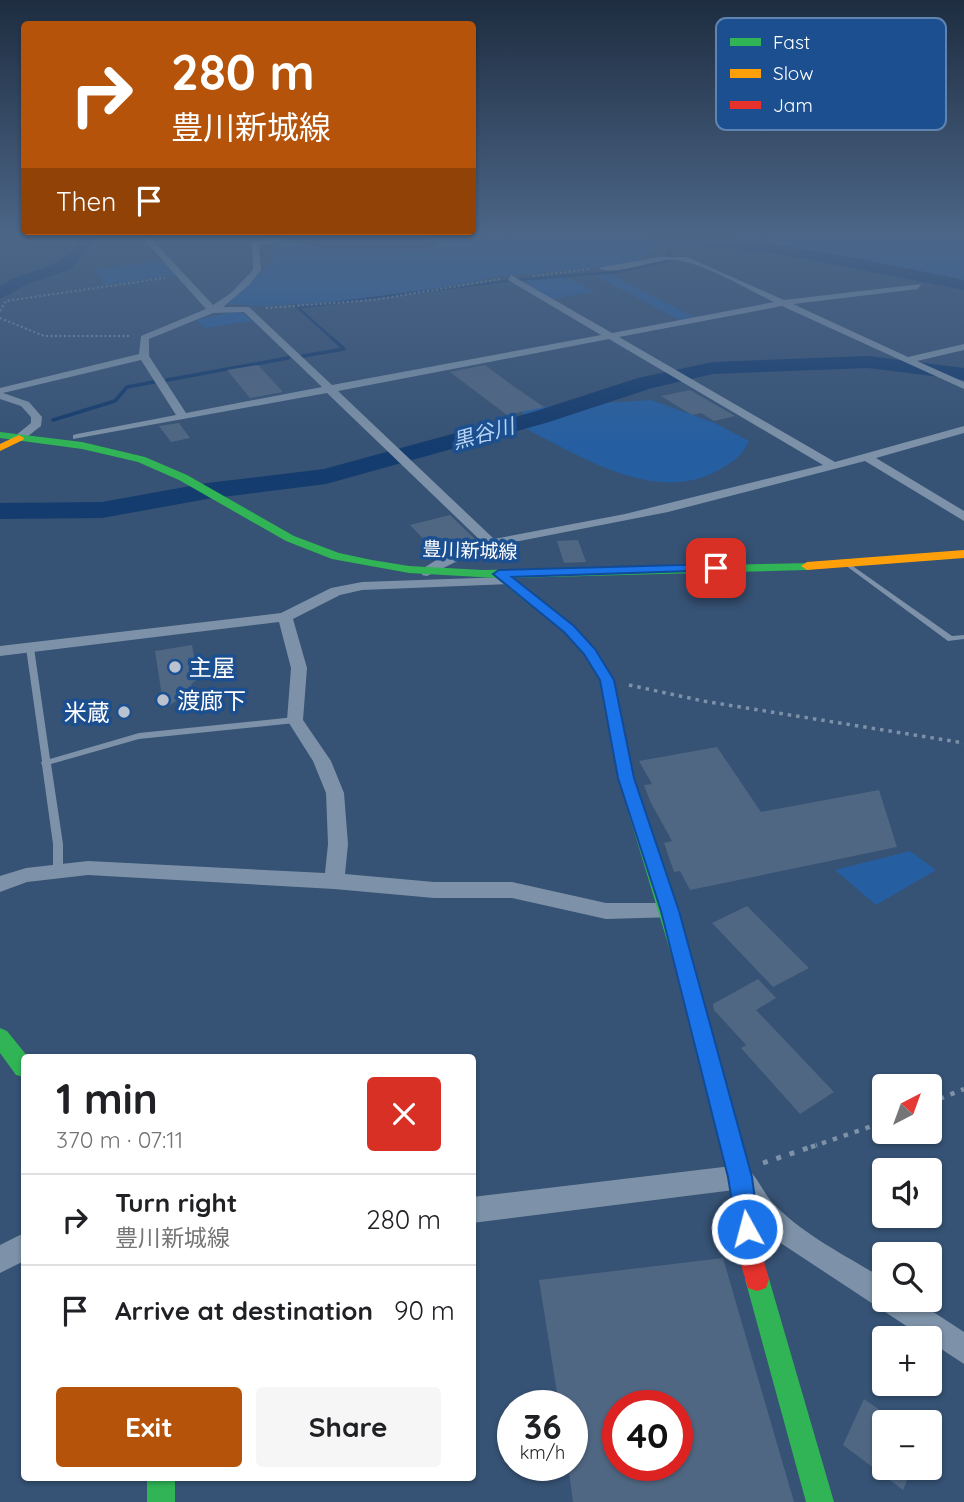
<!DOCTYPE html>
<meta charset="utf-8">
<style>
body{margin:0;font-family:Quicksand,"Noto Sans JP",sans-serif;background:#f6f6f6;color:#202124;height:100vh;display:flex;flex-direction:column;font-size:26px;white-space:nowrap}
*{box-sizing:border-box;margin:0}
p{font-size:23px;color:#757577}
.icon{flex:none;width:38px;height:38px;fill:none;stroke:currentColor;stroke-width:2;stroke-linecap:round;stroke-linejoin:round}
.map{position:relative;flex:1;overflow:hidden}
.sheet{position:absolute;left:21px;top:1054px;width:455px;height:427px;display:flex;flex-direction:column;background:#fff;border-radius:7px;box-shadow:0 2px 5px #0004}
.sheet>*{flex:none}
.guide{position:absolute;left:21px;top:21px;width:455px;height:214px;border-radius:7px;box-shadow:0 2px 5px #0004;background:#b45309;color:#fff;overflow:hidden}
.needle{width:46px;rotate:41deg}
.fabs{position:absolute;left:872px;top:1074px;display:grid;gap:14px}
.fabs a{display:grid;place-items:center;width:70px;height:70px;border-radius:7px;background:#fff;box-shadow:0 2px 5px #0004;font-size:35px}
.speed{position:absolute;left:497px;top:1390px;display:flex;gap:14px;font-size:35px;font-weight:700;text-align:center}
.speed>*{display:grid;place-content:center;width:91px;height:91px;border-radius:50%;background:#fff;box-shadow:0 2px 5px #0004;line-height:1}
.speed small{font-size:18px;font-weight:400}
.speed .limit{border:10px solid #d22;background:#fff;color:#111}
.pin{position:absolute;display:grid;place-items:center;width:60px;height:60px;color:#fff;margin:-30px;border-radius:14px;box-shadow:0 4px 10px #0006}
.me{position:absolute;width:77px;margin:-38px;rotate:353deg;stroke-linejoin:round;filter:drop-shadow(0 0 5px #0008)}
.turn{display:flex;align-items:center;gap:24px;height:147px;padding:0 35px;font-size:32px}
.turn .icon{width:91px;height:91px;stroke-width:2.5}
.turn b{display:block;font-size:49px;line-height:60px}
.then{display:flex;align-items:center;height:66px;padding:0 35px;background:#0003;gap:14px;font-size:26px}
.round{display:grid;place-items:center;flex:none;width:74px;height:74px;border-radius:7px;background:#f6f6f6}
.overview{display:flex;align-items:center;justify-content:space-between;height:119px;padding:0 35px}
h1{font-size:42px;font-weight:800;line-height:52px}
.cta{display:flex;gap:14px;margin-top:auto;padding:14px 35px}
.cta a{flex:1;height:80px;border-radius:7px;background:#b45309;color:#fff;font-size:28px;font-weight:800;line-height:80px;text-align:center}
.cta a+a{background:#f6f6f6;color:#202124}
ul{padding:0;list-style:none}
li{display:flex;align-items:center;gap:21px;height:91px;padding:0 35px;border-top:2px solid #e0e0e0}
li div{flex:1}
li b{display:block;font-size:26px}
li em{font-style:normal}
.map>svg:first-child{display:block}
.green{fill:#265fa1}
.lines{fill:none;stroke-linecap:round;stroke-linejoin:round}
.stream-far1{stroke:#153c6e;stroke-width:2.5}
.stream{stroke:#153c6e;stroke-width:3.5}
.river{fill:#153c6e;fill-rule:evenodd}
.building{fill:#506783;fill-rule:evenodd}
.path-far3{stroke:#7d92a8;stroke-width:2;stroke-dasharray:2 2.5;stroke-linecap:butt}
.path-far2{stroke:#7d92a8;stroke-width:3.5;stroke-dasharray:3.5 5;stroke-linecap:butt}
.path-far1{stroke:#7d92a8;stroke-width:4.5;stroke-dasharray:4.5 7;stroke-linecap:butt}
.path{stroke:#7d92a8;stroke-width:5;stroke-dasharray:5 9;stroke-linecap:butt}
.lane{fill:#7d92a8;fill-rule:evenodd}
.street{fill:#7d92a8;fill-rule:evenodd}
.fast{fill:#30b455;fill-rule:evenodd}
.slow{fill:#ff9f0a;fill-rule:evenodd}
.jam{fill:#e5322d;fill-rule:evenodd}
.route{fill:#1a73e8;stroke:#114b97;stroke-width:2}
.poi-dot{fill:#b9c2ce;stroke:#1b4f8f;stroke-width:2.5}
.labels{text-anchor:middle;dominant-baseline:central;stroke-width:7;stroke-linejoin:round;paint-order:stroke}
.far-street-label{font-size:19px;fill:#fff;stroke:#1b4f8f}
.far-water-label{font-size:21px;font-style:italic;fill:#b5d3f5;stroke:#1b4f8f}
.poi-label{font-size:23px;fill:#fff;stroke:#1b4f8f;text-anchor:start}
.key{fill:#1b4f8f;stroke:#5f84b1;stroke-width:2}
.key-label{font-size:19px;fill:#fff}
</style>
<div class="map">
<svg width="964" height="1502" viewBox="0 0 964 1502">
<rect width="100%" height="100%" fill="#365274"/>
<path class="green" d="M288 233H964V283L781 245 716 238 673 239 636 262 613 266 496 277 376 299 262 306 228 304 272 261 277 242 290 234Z
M163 261 176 275 105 285 94 270Z
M608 273 694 317 680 320 592 274Z
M566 276 595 292 552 299 521 280Z
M233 312 243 313 252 321 205 328 197 320Z
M651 400 715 423 749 441C741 457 734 461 719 470 655 506 579 455 522 427L523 408Z
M910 851 936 870 876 905 835 870Z"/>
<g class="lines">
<path class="stream-far1" d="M295 305 334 340
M302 307 514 280 617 272 677 259 668 255 671 245"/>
<path class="stream" d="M303 356 344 349 332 338
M167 380 288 358
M53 420 115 401 127 387 154 382"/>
<path class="river" d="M82 233H98L97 237 71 269 28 284 0 299V286C26 267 72 271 82 233Z
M262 233H293L320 238 429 239 437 244 429 249 320 248 264 236Z
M658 235C762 237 862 259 964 280V290L774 253 652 243V237Z
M868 356 964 368V380L868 368 713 374 652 388 549 422 326 484 207 499 102 518 0 519V503L102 502 207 483 324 469 533 412 638 378 713 362Z"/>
</g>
<path class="building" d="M258 365 283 392 250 398 227 370Z
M485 365 509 383 544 407 507 415 450 372Z
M690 390 735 416 714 421 701 413 692 415 661 396Z
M179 423 190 438 171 442 159 426Z
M450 515 477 541 436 552 410 525Z
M578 540 586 562 564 563 557 541Z
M192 645 198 679 191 684 193 690 164 709 155 651Z
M717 747 761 812 879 790 897 847 690 890 680 871 674 872 664 843 672 841 650 801 644 785 652 784 639 761Z
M747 906 809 968 773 987 712 923Z
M758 979 776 998 756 1010 834 1092 800 1114 741 1048 746 1045 714 1010 713 1004Z
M723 1258 794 1502H573L568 1465H572V1405H559L539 1280ZM618 1405H677V1465H618Z
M864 1399 884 1413V1468H912L903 1490 843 1445Z"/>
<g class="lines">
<path class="path-far3" d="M533 276 591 269
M266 308 373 300 501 279
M0 311 6 301 165 278
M0 318 44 336H131"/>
<path class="path-far2" d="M629 685 703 701 964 743"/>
<path class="path-far1" d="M929 1103 964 1089
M811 1147 884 1122"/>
<path class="path" d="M763 1163 817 1145"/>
<path class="lane" d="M847 562 952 636 964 635V639L948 641 845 565 844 564Z
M27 646H33L34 648 50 759 139 733 295 717 299 720 295 723 139 739 51 764 63 844V871L62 874H54L53 871V844L42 765 41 763 42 761 26 648Z"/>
<path class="street" d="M138 233H146L213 305 231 293 253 270 252 243 290 233H302L259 246 261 270 249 285 223 307H249L332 385 601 335 508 280 511 275 612 333 774 302C746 289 697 258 668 260 650 262 612 276 598 268L658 257H687L784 300 921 284 918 289 793 304 908 357 964 344V350L917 361 964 382V389L782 306 619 337 835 462 964 426V433L876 458 964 511V521L865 461 668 512 499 545 474 553 427 576 422 575V569L441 557 482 542 327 393 73 439V435L77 434 176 415 141 360 3 393 29 402 42 417 41 426 23 440H15V436L31 423V417L21 406 0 399V388L139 354 141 336 206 309ZM244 312 322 387 186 413 149 356V339L213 313ZM609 339 823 465 625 514 494 539 338 391Z
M506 577 513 581 511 584 362 590 340 595 293 619 307 668 303 720 331 761 344 793 348 844 345 874 434 882H512L606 903H670L677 905 680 911 677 917 606 919 512 898H434L334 889 88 875 27 882 0 892V876L26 868 88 861 325 873 328 844 326 793 313 761 287 720 291 668 279 622 0 656V646L281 613 331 588 362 582Z
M740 1165C756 1171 760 1188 771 1201 801 1234 847 1256 884 1279V1300H915L964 1332V1364L770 1236 752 1218 734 1190 472 1223V1197Z
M24 1233V1261L0 1273V1245Z"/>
<path class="fast" d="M0 432 82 442 145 457 187 475 294 536 339 553 372 560 409 566 483 570 811 563V569L807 570 512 578 574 626 595 649 614 680 634 778 691 954 688 959 681 962 674 959 671 954 618 778 600 680 584 654 564 632 496 578 409 573 332 559 286 541 179 480 138 462 82 449 0 438Z
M0 1028 7 1031 28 1057H24V1077L16 1075 0 1053Z
M757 1267 766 1270 769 1279 834 1502H806L745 1279 748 1270Z
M147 1477H175V1502H147Z"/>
<path class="slow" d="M19 435 24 438 23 440 0 451V444Z
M964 550V558L807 570 801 566 807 562Z"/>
<path class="jam" d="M681 946 688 949 691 954 752 1177 762 1255 769 1279 766 1288 757 1291 748 1288 738 1255 728 1177 671 954 674 949Z"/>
</g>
<linearGradient id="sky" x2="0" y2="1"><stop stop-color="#1e2d40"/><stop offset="0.53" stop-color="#4c6688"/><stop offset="1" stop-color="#4c6688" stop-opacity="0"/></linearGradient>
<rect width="964" height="443" fill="url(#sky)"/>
<path class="route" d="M716 564 723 568 721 570 512 577 574 626 595 649 614 680 634 778 679 911 752 1177 759 1229 755 1238 747 1241 738 1238 728 1177 661 911 618 778 600 680 584 654 564 632 493 574 499 570Z"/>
<g class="poi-dot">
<circle cx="175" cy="667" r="7"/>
<circle cx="163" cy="700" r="7"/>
<circle cx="124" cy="712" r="7"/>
</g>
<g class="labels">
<g class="far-street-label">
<text transform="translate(470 550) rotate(2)">豊川新城線</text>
</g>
<g class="far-water-label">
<text transform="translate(483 433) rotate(-15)">黒谷川</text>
</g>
<g class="poi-label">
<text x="189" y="667">主屋</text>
<text x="177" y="700">渡廊下</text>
<text x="110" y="712" text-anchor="end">米蔵</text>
</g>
</g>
<rect x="716" y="18" width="230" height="112" rx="10" class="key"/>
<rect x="730" y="38" width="31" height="8" fill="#30b455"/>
<rect x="730" y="69" width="31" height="9" fill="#ff9f0a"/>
<rect x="730" y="101" width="31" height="8" fill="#e5322d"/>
<g class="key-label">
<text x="773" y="49">Fast</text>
<text x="773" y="80">Slow</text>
<text x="773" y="112">Jam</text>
</g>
</svg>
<div class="fabs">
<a><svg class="needle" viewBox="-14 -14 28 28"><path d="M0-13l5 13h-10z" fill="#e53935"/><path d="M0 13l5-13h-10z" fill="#757577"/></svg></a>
<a><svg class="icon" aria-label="sound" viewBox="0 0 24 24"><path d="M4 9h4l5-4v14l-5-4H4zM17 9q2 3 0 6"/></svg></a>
<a><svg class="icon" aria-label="search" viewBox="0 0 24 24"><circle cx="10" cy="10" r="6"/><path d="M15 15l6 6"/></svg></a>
<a>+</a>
<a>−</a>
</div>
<div class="speed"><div>36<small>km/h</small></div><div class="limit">40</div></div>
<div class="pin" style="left:716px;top:568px;background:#d93025"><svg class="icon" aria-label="arrive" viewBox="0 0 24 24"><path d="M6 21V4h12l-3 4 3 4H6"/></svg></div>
<svg class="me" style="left:747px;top:1229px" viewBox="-20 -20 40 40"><circle r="17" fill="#1a73e8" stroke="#fff" stroke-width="3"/><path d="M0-11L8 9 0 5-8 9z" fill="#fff"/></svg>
<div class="guide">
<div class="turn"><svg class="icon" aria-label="right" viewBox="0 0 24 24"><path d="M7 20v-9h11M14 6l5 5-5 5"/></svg><div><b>280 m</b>豊川新城線</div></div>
<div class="then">Then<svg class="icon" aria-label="arrive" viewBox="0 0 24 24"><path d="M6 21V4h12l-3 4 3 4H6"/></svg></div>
</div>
<section class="sheet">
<div class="overview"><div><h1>1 min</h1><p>370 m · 07:11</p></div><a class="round" style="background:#d93025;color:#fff"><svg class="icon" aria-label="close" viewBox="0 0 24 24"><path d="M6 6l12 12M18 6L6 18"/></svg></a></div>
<ul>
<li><svg class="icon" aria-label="right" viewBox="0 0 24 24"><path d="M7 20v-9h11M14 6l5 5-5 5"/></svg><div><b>Turn right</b><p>豊川新城線</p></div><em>280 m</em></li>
<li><svg class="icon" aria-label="arrive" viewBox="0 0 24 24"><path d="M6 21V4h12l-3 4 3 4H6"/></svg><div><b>Arrive at destination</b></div><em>90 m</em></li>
</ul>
<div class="cta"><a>Exit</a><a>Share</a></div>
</section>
</div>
